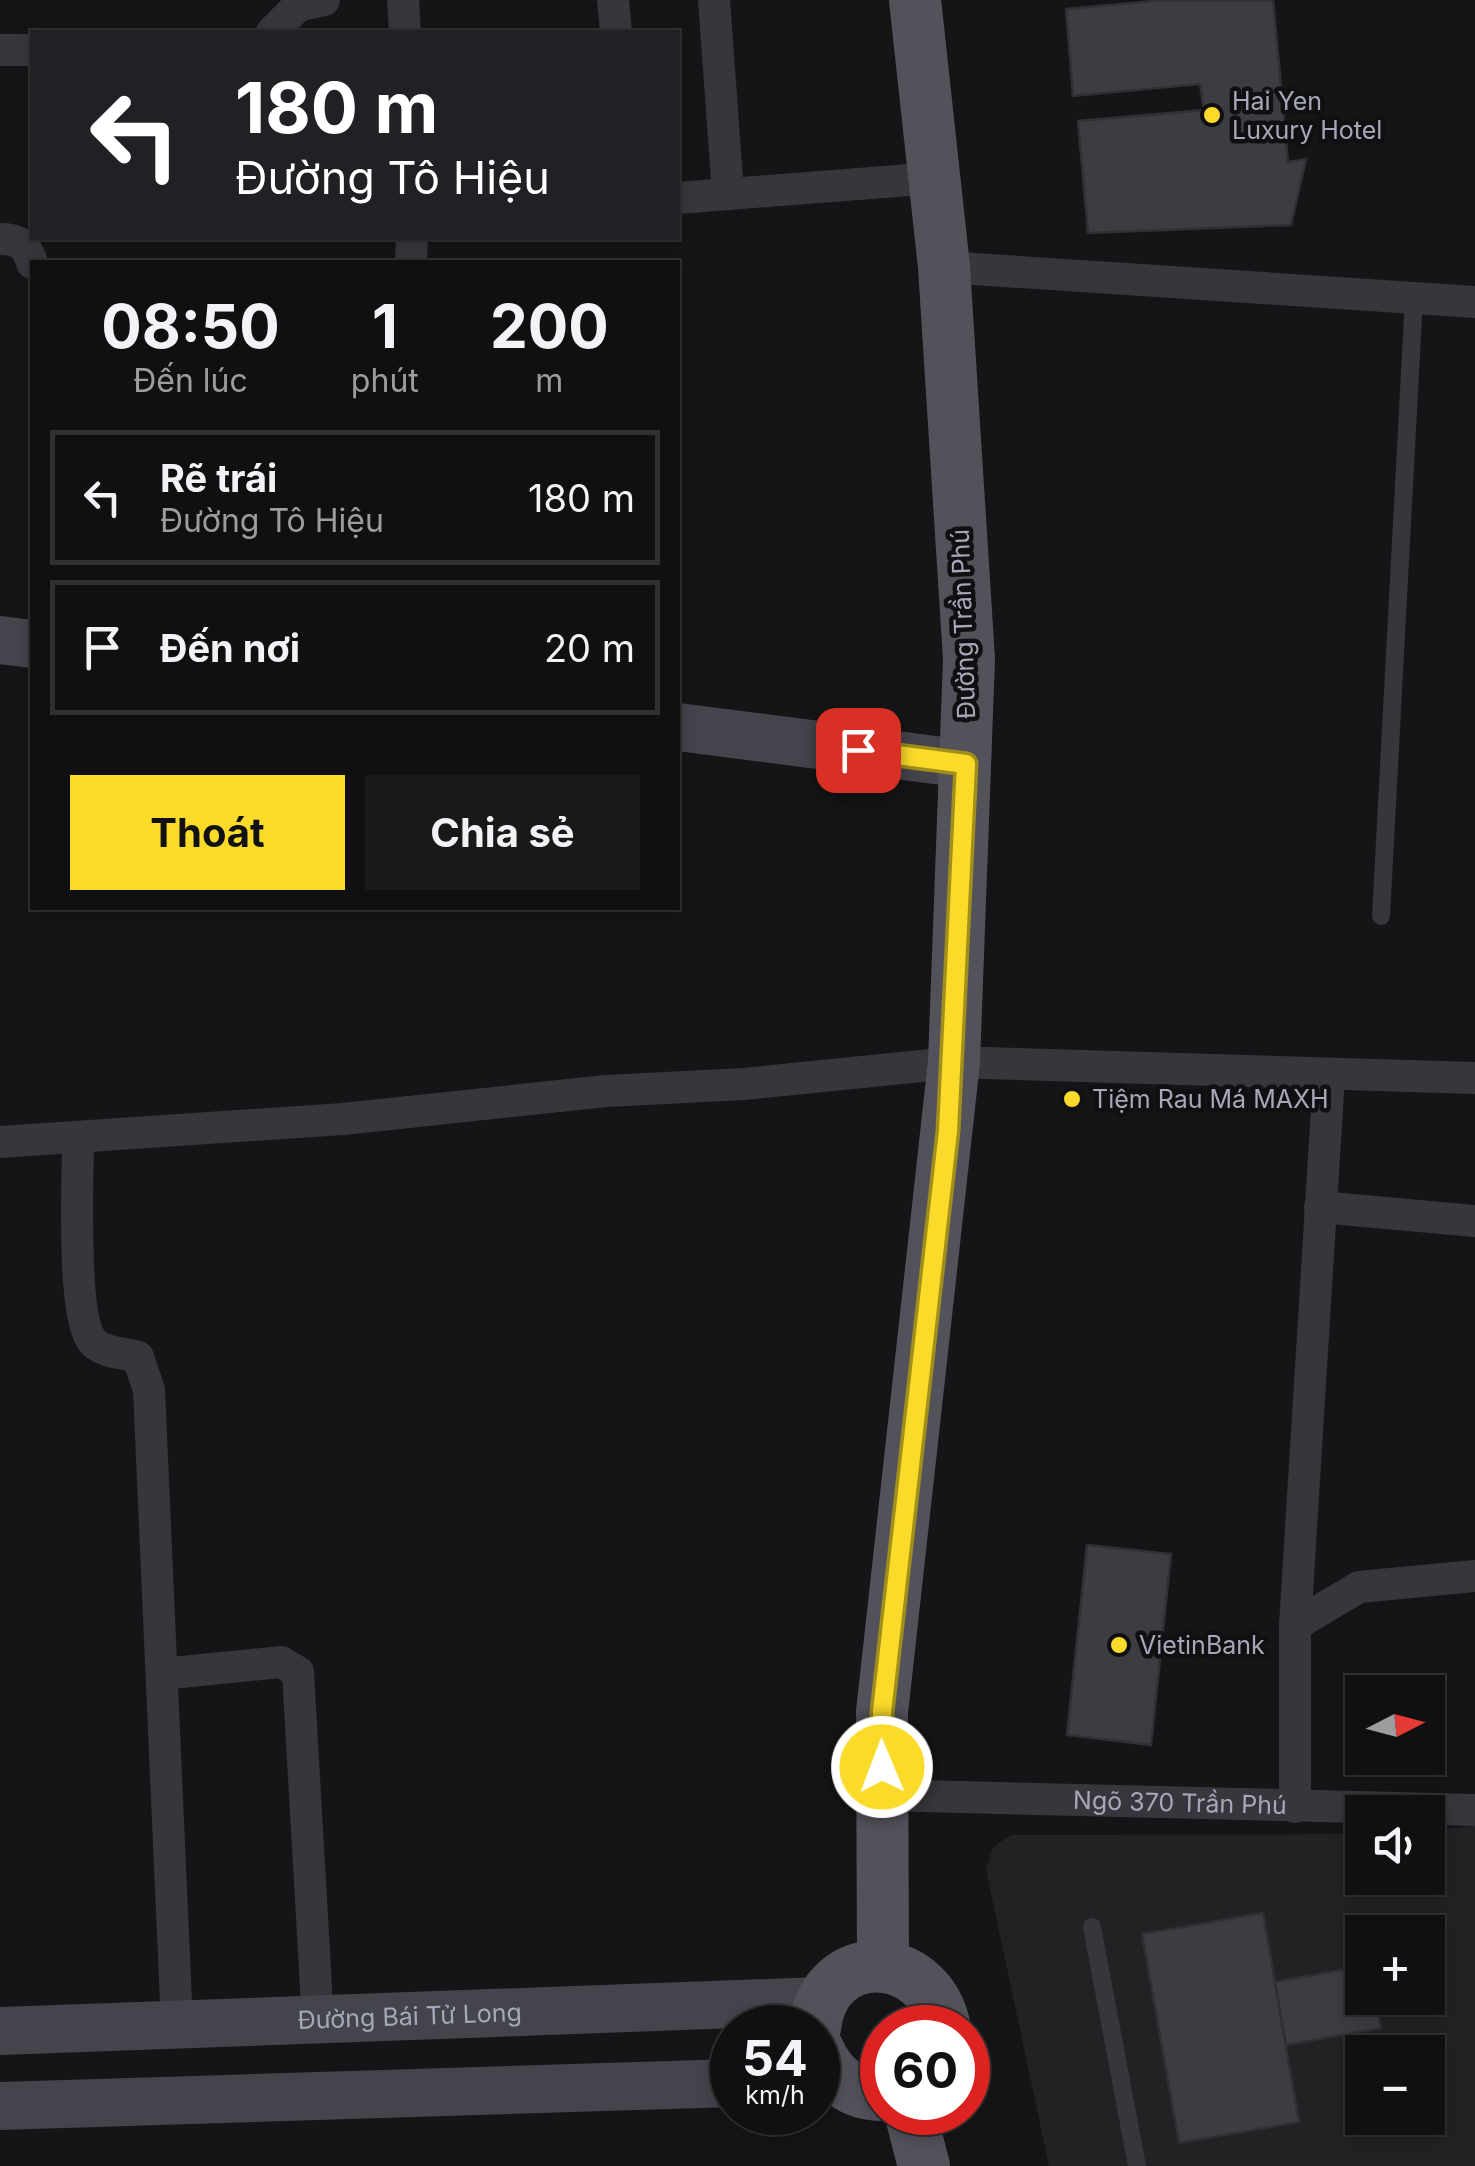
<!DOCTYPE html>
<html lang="vi">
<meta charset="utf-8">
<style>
body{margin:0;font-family:Inter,sans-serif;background:#19191a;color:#f1f3f6;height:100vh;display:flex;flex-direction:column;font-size:38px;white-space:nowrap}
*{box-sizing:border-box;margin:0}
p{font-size:32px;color:#9c9d9f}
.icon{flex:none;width:55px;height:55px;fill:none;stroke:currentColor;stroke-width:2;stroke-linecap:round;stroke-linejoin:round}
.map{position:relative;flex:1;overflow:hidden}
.panel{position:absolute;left:30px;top:260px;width:650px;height:650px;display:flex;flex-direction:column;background:#101011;border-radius:0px;box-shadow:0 5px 15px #0003,0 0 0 2px #303031}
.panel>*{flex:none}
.top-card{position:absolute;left:30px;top:30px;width:650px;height:210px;border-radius:0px;box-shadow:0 5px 15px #0003,0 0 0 2px #303031;background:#202124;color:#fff;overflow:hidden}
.needle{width:65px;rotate:84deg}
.buttons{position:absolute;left:1345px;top:1675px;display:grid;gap:20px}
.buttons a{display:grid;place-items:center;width:100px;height:100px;border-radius:0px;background:#101011;box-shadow:0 5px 15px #0003,0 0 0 2px #303031;font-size:50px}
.speed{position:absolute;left:710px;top:2005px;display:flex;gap:20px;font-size:50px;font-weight:700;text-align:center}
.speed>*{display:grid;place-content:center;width:130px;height:130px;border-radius:50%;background:#101011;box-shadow:0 5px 15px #0003,0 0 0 2px #303031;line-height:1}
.speed small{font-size:25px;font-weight:400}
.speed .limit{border:15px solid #d22;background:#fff;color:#111}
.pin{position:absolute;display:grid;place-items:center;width:85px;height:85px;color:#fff;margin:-42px;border-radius:20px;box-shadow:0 5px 15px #0006}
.me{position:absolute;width:110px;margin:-55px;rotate:359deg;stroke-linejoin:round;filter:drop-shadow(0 0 8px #0008)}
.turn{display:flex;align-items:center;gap:35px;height:210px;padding:0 40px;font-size:45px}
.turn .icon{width:130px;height:130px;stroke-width:2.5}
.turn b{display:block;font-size:70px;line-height:85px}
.eta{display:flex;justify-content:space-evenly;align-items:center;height:170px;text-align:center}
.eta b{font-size:60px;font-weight:700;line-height:70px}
.primary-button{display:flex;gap:20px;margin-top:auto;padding:20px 40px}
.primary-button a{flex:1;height:115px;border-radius:0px;background:#fadb2a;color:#111;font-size:40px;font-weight:700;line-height:115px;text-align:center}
.primary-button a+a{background:#19191a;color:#f1f3f6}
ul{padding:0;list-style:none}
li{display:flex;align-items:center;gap:30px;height:135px;margin:0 20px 15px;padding:0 20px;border:5px solid #303031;border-radius:0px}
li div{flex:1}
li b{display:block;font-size:38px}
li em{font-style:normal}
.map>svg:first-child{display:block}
.built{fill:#222124;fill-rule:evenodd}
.building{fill:#3d3c42;stroke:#302f33;stroke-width:2.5}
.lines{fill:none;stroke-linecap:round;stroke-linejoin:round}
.lane{stroke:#36363c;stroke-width:18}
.street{stroke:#36363c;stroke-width:32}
.secondary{stroke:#44444c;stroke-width:48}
.primary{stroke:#52525b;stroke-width:52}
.route-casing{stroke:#a28e1b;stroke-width:25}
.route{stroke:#fadb2a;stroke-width:18}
.poi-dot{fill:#fadb2a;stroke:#101012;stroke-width:4}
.labels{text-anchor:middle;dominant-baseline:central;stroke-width:9;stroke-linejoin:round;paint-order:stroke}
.poi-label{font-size:25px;fill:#a6a8b8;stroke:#101012;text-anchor:start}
.street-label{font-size:25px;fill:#a6a8b8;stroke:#101012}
</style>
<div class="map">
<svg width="1475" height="2166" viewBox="0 0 1475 2166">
<rect width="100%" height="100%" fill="#151517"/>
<path class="built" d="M1475 1826V2166H1049L986 1870 993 1847 1011 1835 1362 1834V1878H1428V1830ZM1362 1932H1428V1998H1362ZM1362 2052H1428V2118H1362Z"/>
<path class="building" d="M1273 0 1288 162 1306 159 1291 225 1088 233 1078 121 1204 110 1200 84 1073 96 1066 9 1165 0Z
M1087 1545 1171 1554 1151 1745 1067 1735Z
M1263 1913 1299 2122 1179 2143 1142 1934Z
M1362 1966V1998H1375L1381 2028 1286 2045 1275 1982Z"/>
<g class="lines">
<path class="lane" d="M1381 916 1414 298
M1092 1927 1137 2166"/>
<g class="street">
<path d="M403 0 405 32"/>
<path d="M613 0 616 32"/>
<path d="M714 0 728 193"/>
<path d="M272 32 298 6 324 0"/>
<path d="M0 50H32"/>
<path d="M678 198 935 178"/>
<path d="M0 239C19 239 27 245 32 263"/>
<path d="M411 262 412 238"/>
<path d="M944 267 1475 302"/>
<path d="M954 1062 1475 1078"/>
<path d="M78 1137C78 1175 71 1321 94 1343 105 1353 124 1353 138 1357L149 1390 177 2025"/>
<path d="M0 1142 343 1119 606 1091 744 1084 951 1063"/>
<path d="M1320 1207 1475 1221"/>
<path d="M1295 1625 1329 1077"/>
<path d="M162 1674 281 1662 298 1672 318 2022"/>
<path id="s1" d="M882 1795 1475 1810"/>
<path d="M1295 1807V1625L1359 1587 1475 1576"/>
</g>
<g class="secondary">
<path d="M0 640 32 644"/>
<path d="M678 727 966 764"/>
<path id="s2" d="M0 2031 821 2001"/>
<path d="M0 2106 732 2083"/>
</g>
<path class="primary" d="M883 1965 882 1712 954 1062 969 659 944 267 915 0
M815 2028C823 1945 929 1947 945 2028
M818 2049C830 2077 851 2095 882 2095
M910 2112 924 2166"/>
</g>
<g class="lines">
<g class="route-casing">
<path id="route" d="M858 750 966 764 948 1131 882 1712V1767"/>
</g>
<use href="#route" class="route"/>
</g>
<g class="poi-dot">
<circle cx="1212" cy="115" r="10"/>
<circle cx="1072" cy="1099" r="10"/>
<circle cx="1119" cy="1645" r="10"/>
</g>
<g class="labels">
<g class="poi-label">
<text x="1232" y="101">Hai Yen<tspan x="1232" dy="29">Luxury Hotel</tspan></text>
<text x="1092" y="1099">Tiệm Rau Má MAXH</text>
<text x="1139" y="1645">VietinBank</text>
</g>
<g class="street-label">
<text transform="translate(963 624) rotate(-92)">Đường Trần Phú</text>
<text stroke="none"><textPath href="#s1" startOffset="298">Ngõ 370 Trần Phú</textPath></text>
<text stroke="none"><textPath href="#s2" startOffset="410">Đường Bái Tử Long</textPath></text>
</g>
</g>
</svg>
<div class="buttons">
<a><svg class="needle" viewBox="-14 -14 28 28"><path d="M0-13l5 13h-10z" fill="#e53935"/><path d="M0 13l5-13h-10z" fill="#9c9d9f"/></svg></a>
<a><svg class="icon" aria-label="sound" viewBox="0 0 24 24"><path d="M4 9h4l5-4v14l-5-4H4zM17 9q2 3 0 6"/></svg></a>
<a>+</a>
<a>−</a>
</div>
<div class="speed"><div>54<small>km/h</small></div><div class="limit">60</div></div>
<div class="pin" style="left:858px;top:750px;background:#d93025"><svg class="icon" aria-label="arrive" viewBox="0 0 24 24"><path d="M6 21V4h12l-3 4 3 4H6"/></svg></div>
<svg class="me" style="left:882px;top:1767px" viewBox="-20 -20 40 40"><circle r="17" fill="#fadb2a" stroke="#fff" stroke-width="3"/><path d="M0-11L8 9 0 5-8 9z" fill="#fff"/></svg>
<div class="top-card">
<div class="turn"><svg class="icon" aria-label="left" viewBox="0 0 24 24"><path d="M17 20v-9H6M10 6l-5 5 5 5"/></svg><div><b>180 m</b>Đường Tô Hiệu</div></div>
</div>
<section class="panel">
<div class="eta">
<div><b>08:50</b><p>Đến lúc</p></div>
<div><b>1</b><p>phút</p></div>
<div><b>200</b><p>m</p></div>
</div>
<ul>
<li><svg class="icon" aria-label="left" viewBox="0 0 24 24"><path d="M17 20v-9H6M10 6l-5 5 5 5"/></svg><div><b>Rẽ trái</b><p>Đường Tô Hiệu</p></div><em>180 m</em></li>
<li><svg class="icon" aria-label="arrive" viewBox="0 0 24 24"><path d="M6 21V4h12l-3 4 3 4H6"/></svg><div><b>Đến nơi</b></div><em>20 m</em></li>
</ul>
<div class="primary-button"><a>Thoát</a><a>Chia sẻ</a></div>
</section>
</div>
